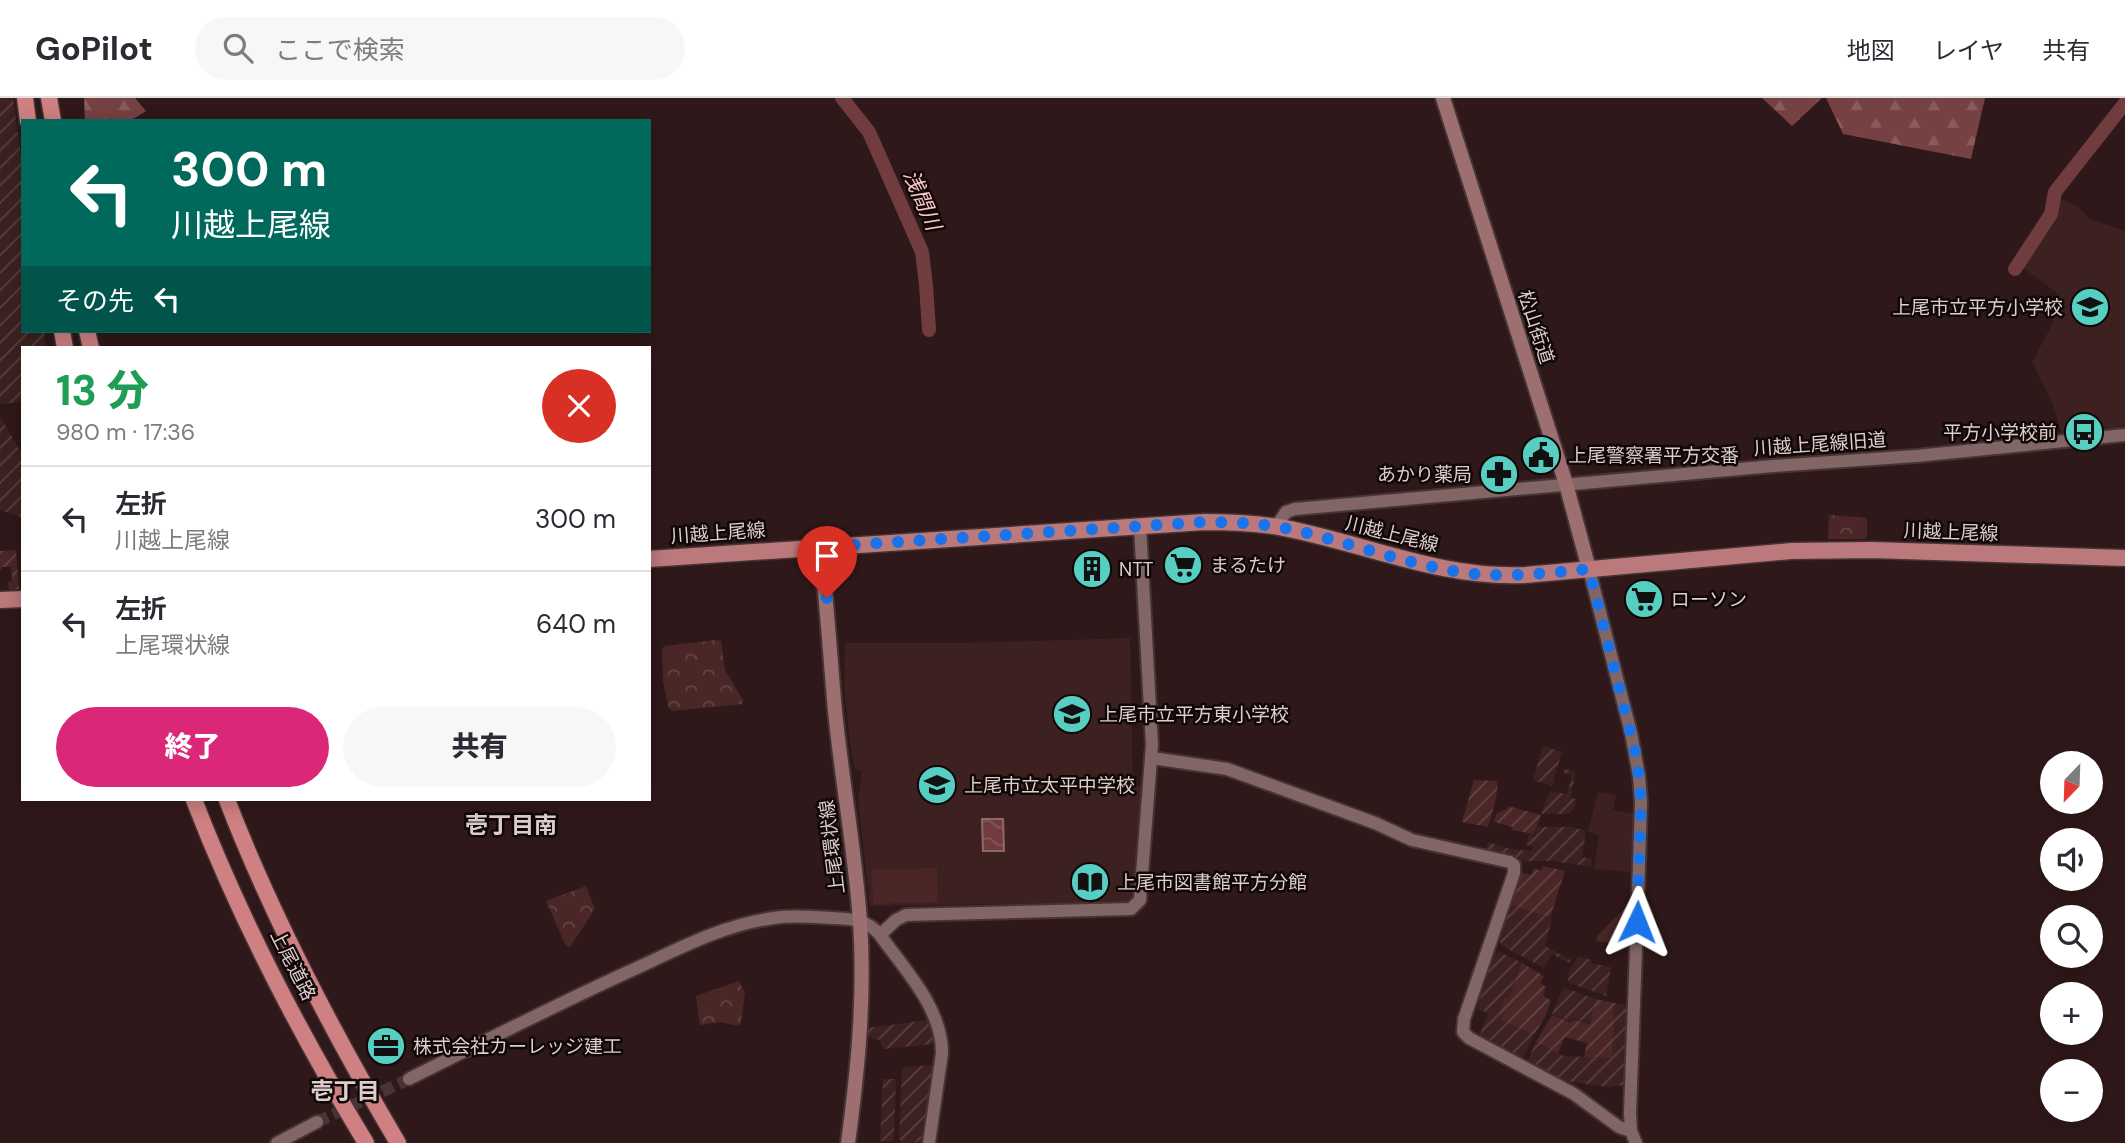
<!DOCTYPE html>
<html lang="ja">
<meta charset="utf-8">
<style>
body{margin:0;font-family:"DM Sans","Noto Sans JP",sans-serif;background:#f7f7f7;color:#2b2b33;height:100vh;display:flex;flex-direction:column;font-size:26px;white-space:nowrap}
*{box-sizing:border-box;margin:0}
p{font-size:23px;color:#7c7c81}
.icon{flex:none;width:38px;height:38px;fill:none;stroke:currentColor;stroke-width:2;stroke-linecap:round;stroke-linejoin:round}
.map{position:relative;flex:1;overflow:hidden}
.details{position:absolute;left:21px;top:248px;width:630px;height:455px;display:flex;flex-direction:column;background:#fff;border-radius:0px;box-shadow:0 4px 18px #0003}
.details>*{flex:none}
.hud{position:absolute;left:21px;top:21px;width:630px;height:214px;border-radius:0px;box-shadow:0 4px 18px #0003;background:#00695c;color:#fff;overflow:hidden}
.needle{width:46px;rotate:203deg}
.buttons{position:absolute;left:2040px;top:653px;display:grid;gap:14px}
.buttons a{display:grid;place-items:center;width:63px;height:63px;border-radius:50%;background:#fff;box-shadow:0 4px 18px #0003;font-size:35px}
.pin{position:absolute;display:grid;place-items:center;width:60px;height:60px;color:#fff;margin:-72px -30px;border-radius:50% 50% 50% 0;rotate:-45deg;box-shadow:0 0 7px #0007}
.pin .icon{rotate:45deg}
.me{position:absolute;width:77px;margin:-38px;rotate:2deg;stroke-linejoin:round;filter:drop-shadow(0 0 5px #0008)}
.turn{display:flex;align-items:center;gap:24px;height:147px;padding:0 35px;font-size:32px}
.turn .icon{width:91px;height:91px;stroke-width:2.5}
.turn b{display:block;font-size:49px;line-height:60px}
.then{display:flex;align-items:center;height:66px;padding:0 35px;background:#0003;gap:14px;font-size:26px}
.round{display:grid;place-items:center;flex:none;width:74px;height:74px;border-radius:37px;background:#f7f7f7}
.summary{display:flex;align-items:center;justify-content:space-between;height:119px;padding:0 35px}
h1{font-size:42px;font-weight:800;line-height:52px;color:#1e9e55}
.button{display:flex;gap:14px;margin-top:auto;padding:14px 35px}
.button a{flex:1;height:80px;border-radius:42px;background:#db2777;color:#fff;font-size:28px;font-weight:800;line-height:80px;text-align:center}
.button a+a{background:#f7f7f7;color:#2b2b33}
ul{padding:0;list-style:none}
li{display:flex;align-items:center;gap:21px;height:105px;padding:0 35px;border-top:2px solid #e1e1e2}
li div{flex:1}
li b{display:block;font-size:26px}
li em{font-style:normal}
header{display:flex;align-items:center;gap:42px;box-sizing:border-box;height:98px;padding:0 35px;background:#fff;border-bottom:2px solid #e1e1e2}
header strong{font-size:33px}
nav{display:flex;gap:38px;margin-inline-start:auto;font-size:24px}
.search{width:490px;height:63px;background:#f7f7f7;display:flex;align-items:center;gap:18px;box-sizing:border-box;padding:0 24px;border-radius:38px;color:#7c7c81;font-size:26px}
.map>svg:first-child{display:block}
.built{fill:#3d2121}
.industrial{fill:url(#industrial-furrows)}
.grass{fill:#4a2627}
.forest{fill:url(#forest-firs)}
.park{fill:url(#park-crowns)}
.garden{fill:url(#garden-furrows)}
.water{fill:url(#water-waves);stroke:#916868;stroke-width:2}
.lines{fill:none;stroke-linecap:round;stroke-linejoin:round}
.river{stroke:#703c3d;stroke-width:14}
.tertiary-tunnel{stroke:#493334;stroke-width:12;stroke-dasharray:12 6;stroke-linecap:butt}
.tertiary-casing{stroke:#463434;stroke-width:16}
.secondary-casing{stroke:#463434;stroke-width:18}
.primary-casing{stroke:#463434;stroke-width:19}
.trunk-casing{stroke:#463434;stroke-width:19}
.tertiary{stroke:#826565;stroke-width:12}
.secondary{stroke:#9e6f70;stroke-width:14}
.primary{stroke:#bb797b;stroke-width:16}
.trunk{stroke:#ce8082;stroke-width:16}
.route{stroke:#1a73e8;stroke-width:12;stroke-dasharray:0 21.6}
.labels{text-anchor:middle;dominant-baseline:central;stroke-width:5;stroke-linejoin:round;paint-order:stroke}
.poi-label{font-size:19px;fill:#decdcd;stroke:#100707;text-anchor:start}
.street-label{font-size:19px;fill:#decdcd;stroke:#100707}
.water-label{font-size:21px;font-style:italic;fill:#fcc6c5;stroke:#100707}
.quarter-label{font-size:23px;font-weight:bold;fill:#decdcd;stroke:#100707}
</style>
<header>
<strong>GoPilot</strong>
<div class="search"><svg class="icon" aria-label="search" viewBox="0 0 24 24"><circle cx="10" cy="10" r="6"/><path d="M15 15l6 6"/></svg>ここで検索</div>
<nav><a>地図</a><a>レイヤ</a><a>共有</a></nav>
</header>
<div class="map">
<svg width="2125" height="1045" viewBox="0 0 2125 1045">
<defs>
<pattern id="industrial-furrows" width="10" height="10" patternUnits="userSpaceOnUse" patternTransform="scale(1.75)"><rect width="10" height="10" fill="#3d2121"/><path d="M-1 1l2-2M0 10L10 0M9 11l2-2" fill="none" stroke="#594040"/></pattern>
<pattern id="forest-firs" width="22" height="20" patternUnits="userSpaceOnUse" patternTransform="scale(1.75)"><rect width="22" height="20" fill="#764142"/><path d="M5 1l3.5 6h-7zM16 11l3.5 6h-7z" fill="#895b5c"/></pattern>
<pattern id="park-crowns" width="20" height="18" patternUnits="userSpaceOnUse" patternTransform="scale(1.75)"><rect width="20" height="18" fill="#4a2627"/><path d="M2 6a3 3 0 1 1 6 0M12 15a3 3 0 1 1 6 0" fill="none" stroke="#644445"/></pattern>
<pattern id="garden-furrows" width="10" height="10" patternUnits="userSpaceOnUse" patternTransform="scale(1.75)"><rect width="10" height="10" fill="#4a2627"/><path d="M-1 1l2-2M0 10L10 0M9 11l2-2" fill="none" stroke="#644445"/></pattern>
<pattern id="water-waves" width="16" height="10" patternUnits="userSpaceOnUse" patternTransform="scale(1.75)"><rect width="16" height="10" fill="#703c3d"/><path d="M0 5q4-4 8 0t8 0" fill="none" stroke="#845758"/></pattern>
</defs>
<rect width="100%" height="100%" fill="#2f1819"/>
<path class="built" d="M2062 101 2077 108 2090 121 2125 133V331L2067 338 2062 336 2052 304 2032 264 2053 225 2056 194 2023 170 2055 118 2059 103Z
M1130 540 1133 688H1144L1137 759 1135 800 1131 804 870 808 858 702 862 673 855 671 850 646 844 587 845 545H962Z
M1598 694 1616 697 1613 712 1635 716 1632 774 1594 771 1599 737 1588 734Z"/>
<path class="industrial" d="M0 0H13L23 74V233H44L46 250H23V304L0 306Z
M0 318 23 358V420L0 412Z
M1543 648 1562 654 1552 688 1533 682Z
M1562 670 1575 674 1571 700 1576 701 1574 712H1571L1570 716H1541L1550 693 1567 696 1572 677 1564 675Z
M1537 729H1572L1586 733 1582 759 1592 761 1591 769 1553 763H1524L1484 755 1488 744 1511 751 1532 753 1533 748 1526 747 1529 736 1535 738Z
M1511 807 1552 821 1545 848 1571 862 1568 865 1552 856 1544 870 1502 848 1499 842Z
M1500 854 1522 865 1509 900 1505 899 1501 922 1534 937 1522 961 1480 937 1488 915 1477 911 1494 856Z
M1578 858 1591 862V865L1611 869 1606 898 1569 885 1567 876Z
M1566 890 1595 901 1590 925 1574 921 1570 923 1552 916 1562 891Z
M1614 905 1624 906 1628 910 1624 987 1608 989 1563 983 1562 985 1526 966 1536 944 1564 958 1611 960Z
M928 922 934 946 883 951 880 942 867 939V930Z
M933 967 936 970 924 1044 902 1045 899 1041 902 972 905 969Z
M883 981H896L894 1041 891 1044 880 1043Z"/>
<path class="grass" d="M937 770 938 804 873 806 872 772Z
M1631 804 1630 848 1596 843 1598 837Z"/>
<path class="forest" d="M84 0H135L146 13 130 23H85Z
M1762 0H1822L1792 28Z
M1826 0H1985L1971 61 1843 36Z"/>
<path class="park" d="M1829 417 1867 420V438L1864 441H1828Z
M716 542 721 543 725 572 743 602 742 606 672 613 669 611 663 584 662 552 664 548Z
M586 788 595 811 570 849 566 848 546 803Z
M739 883 745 895 741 925 738 928 720 924 700 927 696 898Z"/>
<path class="garden" d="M16 452 19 491 9 492 8 484 12 483 11 469H2L0 472V453Z
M1474 682 1498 683 1496 701 1488 729 1462 724Z
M1508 708 1541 717 1534 736 1512 732 1513 729 1494 724 1497 715 1507 711Z
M1543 768 1565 773 1550 820 1511 807 1522 775 1531 777 1534 770 1541 773Z
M1522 865 1544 878 1540 885 1546 889 1543 897 1551 903 1545 919 1534 937 1501 922 1502 918 1499 916 1505 899 1509 900Z
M1595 901 1614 905 1612 960 1584 959 1587 945 1565 939 1558 955 1536 944 1552 917 1570 924 1575 922 1590 926Z"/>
<path class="water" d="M982 721H1003L1004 753H983Z"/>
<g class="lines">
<path class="river" d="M842 0 869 34 922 154 926 187 929 232
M2015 171 2051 116 2055 94 2125 5"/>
<path class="tertiary-tunnel" d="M317 1024 409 981"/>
<g class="tertiary-casing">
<path id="tertiary" d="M1276 429 1286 414 1295 411 1773 368 1916 358 2125 337
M1589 471 1631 635 1639 678 1641 704 1638 797 1630 1015 1631 1033 1636 1045
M1152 660 1227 671 1375 725 1412 742 1510 764 1514 767V775L1464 921 1463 934 1469 940 1574 996 1619 1029 1631 1033
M880 837 896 822 906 817 1131 811 1140 802 1152 647 1140 428
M409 981C485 943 561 904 639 869 682 849 726 826 774 820 793 817 813 819 832 820 852 821 867 821 880 837 905 872 942 910 942 955L929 1045
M277 1045 317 1024"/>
</g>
<g class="secondary-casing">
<path id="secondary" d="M1443 0 1566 386 1589 471
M820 449C827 503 830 558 835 613 842 683 855 753 860 823 865 898 858 971 848 1045"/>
</g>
<g class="primary-casing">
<path id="primary" d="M649 461 1204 424C1229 424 1254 425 1279 429 1362 444 1439 481 1525 477L1791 453 1872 452 2125 460
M0 502 23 501"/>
</g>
<g class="trunk-casing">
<path id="trunk" d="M25 0 28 23
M49 0 53 23
M62 233 65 250
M87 233 91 250
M194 702C240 821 300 936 366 1045
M227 702C273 821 333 935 398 1045"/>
</g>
<use href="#tertiary" class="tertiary"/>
<use href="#secondary" class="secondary"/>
<use href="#primary" class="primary"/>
<use href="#trunk" class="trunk"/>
</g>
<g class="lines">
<path class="route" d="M827 500 820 449 1204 424C1229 424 1254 425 1279 429 1342 441 1402 466 1466 475 1507 480 1548 475 1589 471L1637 661 1641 704 1637 824"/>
</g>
<defs>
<g id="school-disc" transform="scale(2.0125)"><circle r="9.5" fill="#57cec2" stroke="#100707"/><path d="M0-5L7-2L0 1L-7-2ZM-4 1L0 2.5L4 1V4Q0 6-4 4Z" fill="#111"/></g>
<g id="bus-disc" transform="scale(2.0125)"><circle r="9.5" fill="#57cec2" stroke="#100707"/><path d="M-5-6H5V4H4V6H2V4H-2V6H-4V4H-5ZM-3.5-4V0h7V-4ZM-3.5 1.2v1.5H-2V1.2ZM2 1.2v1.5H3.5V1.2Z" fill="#111"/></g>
<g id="civic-disc" transform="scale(2.0125)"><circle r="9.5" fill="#57cec2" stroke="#100707"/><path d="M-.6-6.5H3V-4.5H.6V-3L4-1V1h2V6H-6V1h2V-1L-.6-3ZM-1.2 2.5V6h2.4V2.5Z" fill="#111"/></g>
<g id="pharmacy-disc" transform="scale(2.0125)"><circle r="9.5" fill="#57cec2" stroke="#100707"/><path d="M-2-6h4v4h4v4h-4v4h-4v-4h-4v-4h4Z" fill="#111"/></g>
<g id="supermarket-disc" transform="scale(2.0125)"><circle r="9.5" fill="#57cec2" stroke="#100707"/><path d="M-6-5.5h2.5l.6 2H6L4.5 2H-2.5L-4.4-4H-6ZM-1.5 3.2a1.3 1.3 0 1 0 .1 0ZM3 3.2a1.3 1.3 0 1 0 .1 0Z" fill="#111"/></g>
<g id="building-disc" transform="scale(2.0125)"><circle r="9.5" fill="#57cec2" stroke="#100707"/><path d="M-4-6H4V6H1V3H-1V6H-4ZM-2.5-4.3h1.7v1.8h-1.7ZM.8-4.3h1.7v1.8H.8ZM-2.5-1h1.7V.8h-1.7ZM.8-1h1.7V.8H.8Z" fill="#111"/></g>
<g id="library-disc" transform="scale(2.0125)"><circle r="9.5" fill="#57cec2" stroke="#100707"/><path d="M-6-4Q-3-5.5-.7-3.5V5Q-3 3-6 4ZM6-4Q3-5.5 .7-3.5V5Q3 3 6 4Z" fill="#111"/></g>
<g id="office-disc" transform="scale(2.0125)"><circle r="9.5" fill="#57cec2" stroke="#100707"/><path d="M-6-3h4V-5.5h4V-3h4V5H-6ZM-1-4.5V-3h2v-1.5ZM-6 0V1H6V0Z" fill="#111"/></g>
</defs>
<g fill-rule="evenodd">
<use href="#school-disc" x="2090" y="209"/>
<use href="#bus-disc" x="2084" y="334"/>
<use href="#civic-disc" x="1541" y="357"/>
<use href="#pharmacy-disc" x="1499" y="376"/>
<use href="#supermarket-disc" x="1183" y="467"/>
<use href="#building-disc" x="1092" y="471"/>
<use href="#supermarket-disc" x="1644" y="501"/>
<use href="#school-disc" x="1072" y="616"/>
<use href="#school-disc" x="937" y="687"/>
<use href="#library-disc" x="1090" y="784"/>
<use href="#office-disc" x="386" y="948"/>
</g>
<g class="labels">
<g class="poi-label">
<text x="2063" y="209" text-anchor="end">上尾市立平方小学校</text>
<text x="2057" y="334" text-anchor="end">平方小学校前</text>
<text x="1568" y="357">上尾警察署平方交番</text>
<text x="1472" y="376" text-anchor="end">あかり薬局</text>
<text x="1210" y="467">まるたけ</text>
<text x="1119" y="471">NTT</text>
<text x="1671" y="501">ローソン</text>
<text x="1099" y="616">上尾市立平方東小学校</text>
<text x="964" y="687">上尾市立太平中学校</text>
<text x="1117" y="784">上尾市図書館平方分館</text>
<text x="413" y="948">株式会社カーレッジ建工</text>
</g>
<g class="street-label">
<text transform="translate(1536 229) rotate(72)">松山街道</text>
<text transform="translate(1820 346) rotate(-4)">川越上尾線旧道</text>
<text transform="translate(1951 434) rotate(2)">川越上尾線</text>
<text transform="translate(718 435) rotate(-4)">川越上尾線</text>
<text transform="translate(1392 436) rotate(14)">川越上尾線</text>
<text transform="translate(832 749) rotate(-97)">上尾環状線</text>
<text transform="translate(293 867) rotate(63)">上尾道路</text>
</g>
<g class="water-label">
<text transform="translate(922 102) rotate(67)">浅間川</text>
</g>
<g class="quarter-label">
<text x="511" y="727">壱丁目南</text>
<text x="345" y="993">壱丁目</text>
</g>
</g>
</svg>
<div class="buttons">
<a><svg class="needle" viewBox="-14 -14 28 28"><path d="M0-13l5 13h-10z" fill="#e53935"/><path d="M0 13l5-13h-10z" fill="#7c7c81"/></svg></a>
<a><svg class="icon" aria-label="sound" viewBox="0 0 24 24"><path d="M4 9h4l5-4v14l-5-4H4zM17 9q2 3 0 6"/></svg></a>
<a><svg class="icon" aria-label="search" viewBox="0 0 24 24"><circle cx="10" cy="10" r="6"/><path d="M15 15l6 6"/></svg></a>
<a>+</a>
<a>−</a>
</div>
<div class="pin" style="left:827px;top:500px;background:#d93025"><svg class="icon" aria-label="arrive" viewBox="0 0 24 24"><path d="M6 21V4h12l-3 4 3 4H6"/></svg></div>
<svg class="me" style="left:1637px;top:824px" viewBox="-20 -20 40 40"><path d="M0-17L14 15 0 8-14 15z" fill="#1a73e8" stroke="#fff" stroke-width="4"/></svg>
<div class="hud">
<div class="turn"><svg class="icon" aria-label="left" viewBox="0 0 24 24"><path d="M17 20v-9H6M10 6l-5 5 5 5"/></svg><div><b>300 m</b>川越上尾線</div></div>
<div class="then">その先<svg class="icon" aria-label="left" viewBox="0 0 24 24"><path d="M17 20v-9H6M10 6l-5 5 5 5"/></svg></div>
</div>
<section class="details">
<div class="summary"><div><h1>13 分</h1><p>980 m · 17:36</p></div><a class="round" style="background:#d93025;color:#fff"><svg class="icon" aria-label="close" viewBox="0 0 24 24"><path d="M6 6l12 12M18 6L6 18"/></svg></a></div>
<ul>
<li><svg class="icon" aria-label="left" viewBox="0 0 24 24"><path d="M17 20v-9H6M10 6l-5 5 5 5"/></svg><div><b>左折</b><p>川越上尾線</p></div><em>300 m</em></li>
<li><svg class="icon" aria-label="left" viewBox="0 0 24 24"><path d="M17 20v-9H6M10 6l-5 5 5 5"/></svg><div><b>左折</b><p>上尾環状線</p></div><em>640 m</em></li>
</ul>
<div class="button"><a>終了</a><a>共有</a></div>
</section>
</div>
